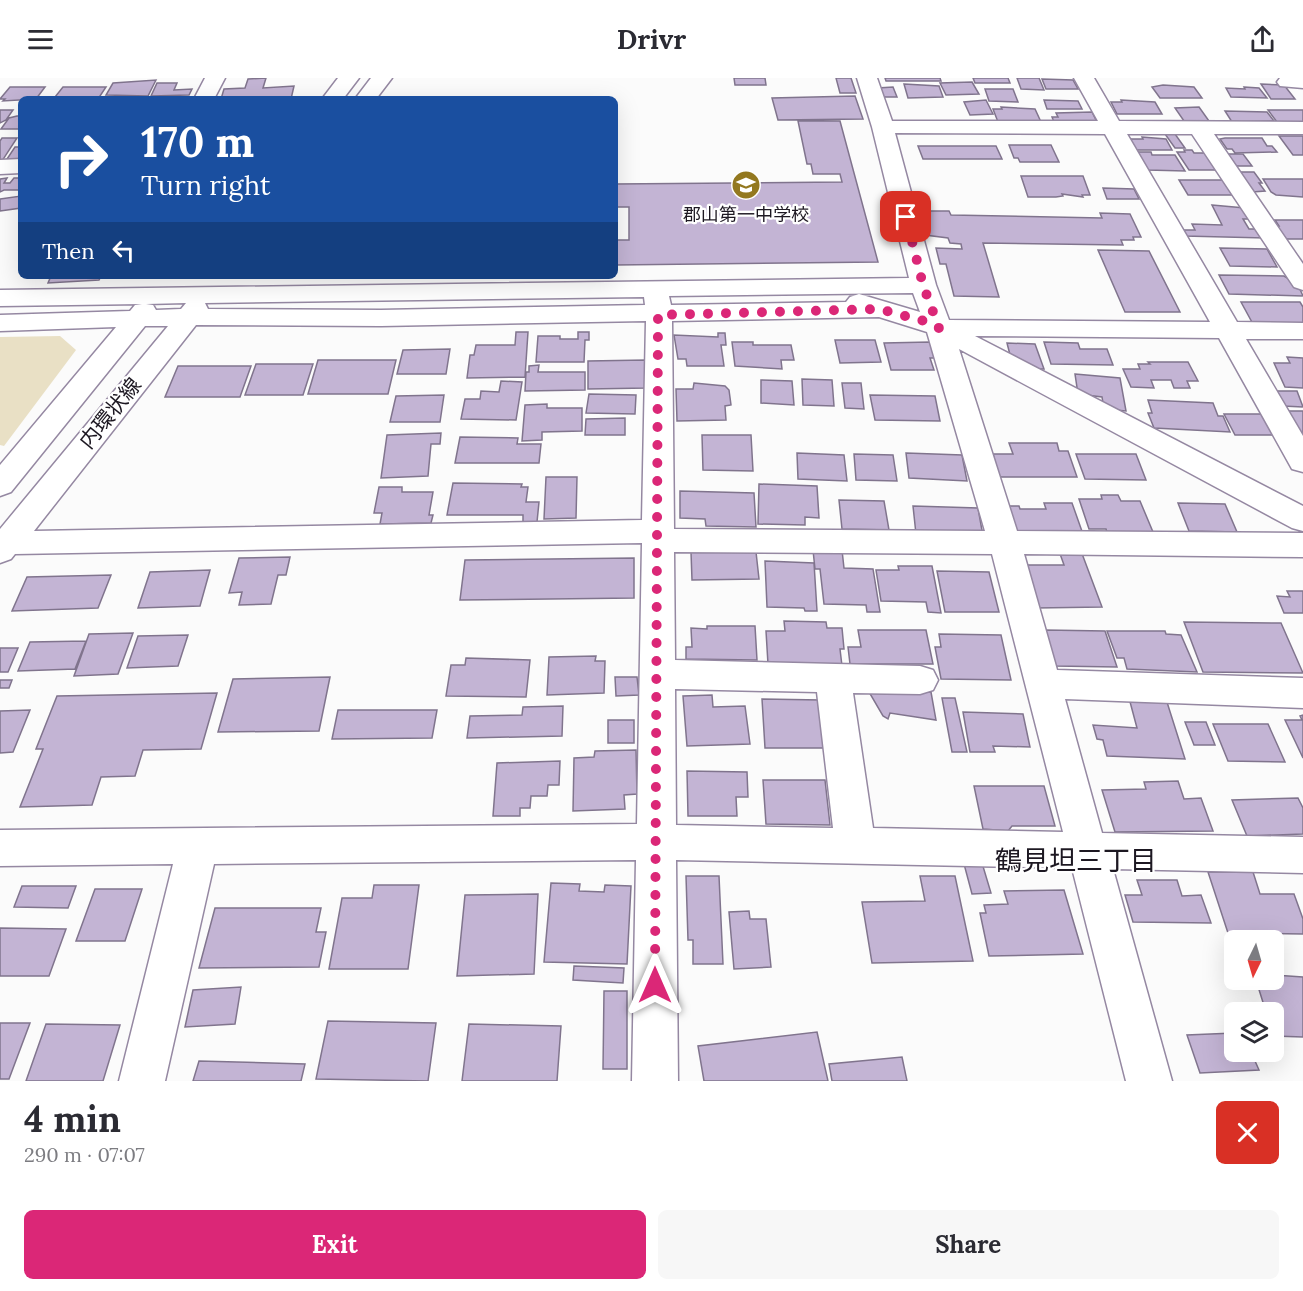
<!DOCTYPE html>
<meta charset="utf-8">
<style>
body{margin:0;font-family:Lora,"Noto Sans JP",serif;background:#f7f7f7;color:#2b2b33;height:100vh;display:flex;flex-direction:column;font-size:22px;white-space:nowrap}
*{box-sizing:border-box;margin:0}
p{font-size:20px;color:#7c7c81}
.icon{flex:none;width:33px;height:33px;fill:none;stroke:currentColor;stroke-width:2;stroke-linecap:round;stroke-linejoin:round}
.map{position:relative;height:1003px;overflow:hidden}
.sheet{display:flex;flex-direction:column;background:#fff;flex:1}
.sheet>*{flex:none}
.hud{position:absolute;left:18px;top:18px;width:600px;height:183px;border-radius:9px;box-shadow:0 6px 24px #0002;background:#1a4fa0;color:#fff;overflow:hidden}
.needle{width:39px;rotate:185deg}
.tools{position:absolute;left:1224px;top:852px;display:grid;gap:12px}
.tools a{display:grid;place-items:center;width:60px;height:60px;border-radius:9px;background:#fff;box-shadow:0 6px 24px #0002;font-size:30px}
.pin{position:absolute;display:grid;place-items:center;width:51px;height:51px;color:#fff;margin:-26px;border-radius:12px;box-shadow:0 3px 9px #0006}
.me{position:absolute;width:66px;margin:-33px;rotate:0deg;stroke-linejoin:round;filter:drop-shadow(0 0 4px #0008)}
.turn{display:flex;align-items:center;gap:21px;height:126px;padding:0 24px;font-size:27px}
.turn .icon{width:78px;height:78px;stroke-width:2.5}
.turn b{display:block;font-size:42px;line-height:51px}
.then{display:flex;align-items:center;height:57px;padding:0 24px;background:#0003;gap:12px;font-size:22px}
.round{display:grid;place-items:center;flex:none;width:63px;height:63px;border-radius:9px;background:#f7f7f7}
.summary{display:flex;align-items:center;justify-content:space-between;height:102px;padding:0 24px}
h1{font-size:36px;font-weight:700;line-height:45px}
.button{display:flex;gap:12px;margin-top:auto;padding:12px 24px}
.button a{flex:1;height:69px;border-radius:9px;background:#db2777;color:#fff;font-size:24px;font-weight:700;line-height:69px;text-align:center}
.button a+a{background:#f7f7f7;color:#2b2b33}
header{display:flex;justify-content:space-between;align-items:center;height:78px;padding:0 24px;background:#fff;font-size:27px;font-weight:700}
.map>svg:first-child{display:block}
.green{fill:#e9e0c5}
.building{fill:#c3b4d4;stroke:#80748d;stroke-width:1.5}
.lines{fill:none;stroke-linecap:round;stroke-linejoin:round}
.minor-casing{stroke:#9588a2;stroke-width:3}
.minor{fill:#fff;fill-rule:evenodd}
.route{stroke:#db2777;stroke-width:10;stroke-dasharray:0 18}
.labels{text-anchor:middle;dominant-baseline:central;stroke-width:4.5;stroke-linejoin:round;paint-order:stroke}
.far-poi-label{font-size:18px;fill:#1d1822;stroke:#fff}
.street-label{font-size:21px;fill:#1d1822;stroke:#fff}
.near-neighbourhood-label{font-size:27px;fill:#1d1822;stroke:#fff}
</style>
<header><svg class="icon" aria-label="menu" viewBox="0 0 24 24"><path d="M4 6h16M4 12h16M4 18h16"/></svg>Drivr<svg class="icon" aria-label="share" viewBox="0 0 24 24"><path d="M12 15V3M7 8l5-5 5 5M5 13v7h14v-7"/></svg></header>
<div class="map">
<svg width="1303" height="1003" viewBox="0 0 1303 1003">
<rect width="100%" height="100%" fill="#fbfbfb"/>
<path class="green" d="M60 258 76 272 4 368 0 367V259Z"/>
<path class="building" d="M266 0 263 10 294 8 291 21H296H221L224 11 245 10 248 1Z
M734 0H765L766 7H735Z
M836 0H851L856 15H840Z
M885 0H940L941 3H886Z
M973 0H1008L1010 5H975Z
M1017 0H1039L1044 12 1021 11Z
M1042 1 1073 2 1078 11H1046Z
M156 2 148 18 106 17 113 5Z
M972 4 979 16 946 17 940 5Z
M157 5H177L174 12 192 11 189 17 151 18Z
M904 6 939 8 943 19 908 20Z
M1261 6 1284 7 1295 21H1271Z
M1163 7 1194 9 1202 20H1160L1152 9Z
M10 9H45L36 21 3 23 5 21H0Z
M63 9H106L98 21 55 19Z
M893 9 897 19H883L878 10Z
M1244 9 1259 10 1267 20 1231 19 1226 10 1245 11Z
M985 11H1013L1018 24 989 23Z
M855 18 863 41 778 42 772 20Z
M986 22 993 36 970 37 964 24Z
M1044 22 1078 23 1082 31H1047Z
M1121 22 1155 24 1162 36H1117L1111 24H1122Z
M1001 29 1035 31 1041 44H998L993 31H1002Z
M1199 29 1209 43H1184L1175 30Z
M0 32H13L6 42 0 45Z
M1268 32H1303V44H1277Z
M1225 33 1267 34 1274 43 1232 44Z
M1092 34 1097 44H1054L1052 39H1058L1056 35Z
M17 38H21V51H1L9 40Z
M798 43H840L878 184 615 187V162H629V129H615V106L842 104 840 96H813L811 86H807Z
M1165 56H1175L1185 70H1175Z
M1279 58H1303V77H1293Z
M1142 59 1166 61 1172 72H1134L1128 61H1143Z
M2 60H17L0 86V63Z
M1225 60H1262L1267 68H1272L1277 74 1235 75 1232 71H1227L1220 61Z
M1009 67H1051L1059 84H1020L1018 80H1014Z
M918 68H996L1002 81H923Z
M15 69H21V84H5Z
M1184 72H1192L1194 75H1212L1223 92H1189L1177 74H1185Z
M1137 74H1151L1152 77H1175L1185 93 1147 92Z
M1225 76H1243L1252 88H1234Z
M1238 94H1254L1262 105H1259L1265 113 1252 114Z
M1021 98H1083L1090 117H1082L1083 119 1062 116 1063 118 1056 119H1028Z
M7 100 4 105H10L14 100H21V112H4L0 114V101Z
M1263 101H1303V119L1276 117 1271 114Z
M1179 102H1225L1235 117H1188Z
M1103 110 1134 111 1139 121H1107Z
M21 118V130L0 133V121Z
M1212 127 1245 130 1251 141H1243L1249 151H1260L1265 160 1184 158 1180 152H1195L1192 146 1222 147Z
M920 133H949L951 137 1102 140 1100 135 1130 136 1141 159H1133L1134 162H1121L1123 167 983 165 999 219 954 218 946 186H940L936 170 962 171 961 166 950 165 948 160 925 157Z
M1275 142H1303V161H1284L1275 148H1279Z
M1220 170 1267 171 1277 189 1230 188Z
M1098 172 1149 173 1180 234H1125Z
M1219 197 1284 198 1289 201 1294 209H1299L1303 218 1229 216Z
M51 198H101L99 202 48 205Z
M1241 224H1300L1303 229V246H1253Z
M516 254H528L525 299 467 300 470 277H474L476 267H515Z
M578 254H589V262H585L584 284H536L538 258H560V261H578Z
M718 255H725L726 267H721L724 288H687L686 281H678L674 257 718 259Z
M835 262H875L881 284 840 285Z
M732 264H753V267H791L794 282H781L782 291 735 288Z
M930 264 935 280H930L934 292H891L884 265Z
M1044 264 1078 265 1080 271H1107L1113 287 1051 286Z
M1007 265 1035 266 1044 291H1027L1012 285Z
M450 271 446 296H397L403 272Z
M1287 279 1303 280V310L1285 309 1274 285H1290Z
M318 282H396L388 316H308Z
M646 282 647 310 588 311V283Z
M1148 284H1188L1198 303H1187L1190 310H1174L1171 302H1151L1154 310 1131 309 1123 291H1140L1138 286H1150Z
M256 286H313L303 317H245Z
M539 287 538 294H585V312L525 313 526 294H529V288Z
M178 288H251L240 319H165Z
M1075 296 1120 300 1126 333 1104 331 1102 319 1078 316Z
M802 301 832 302 834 328 803 327Z
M761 302 792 303 794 327 761 325Z
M501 303 522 304 516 342 461 341 465 321H480L481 313 499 314Z
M694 305 725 308 729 312 731 327 725 328 726 342 677 343 676 311H693Z
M842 305H861L864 331 845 330Z
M1275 313H1297L1303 329 1283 328Z
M589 316 636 317 635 336 586 335Z
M444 317 440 344H390L396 318Z
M870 317 935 318 940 343 875 342Z
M1148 322 1213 325 1218 338H1223L1230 354 1154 350 1148 335H1152Z
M547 326V330H582V353L542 354V362L522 363 525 327Z
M1288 333H1303V356H1301Z
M1224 336H1268L1280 357H1235Z
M625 340V357H585L586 341Z
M441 355 440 366H431L428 398 381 400 387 357Z
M702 357H751L753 393 703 392Z
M460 359 518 360 517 366H541L539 385H455Z
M1009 365H1057L1059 373H1068L1077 399H999L993 376H1013Z
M797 375 844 377 847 403 798 401Z
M906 375 962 377 967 403 909 400Z
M854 376 893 377 897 403 856 402Z
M1076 376H1136L1146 402 1085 401Z
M546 399H577L576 440 544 441Z
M453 405 522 406 521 409H528L526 424H539L537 444H523V437H447Z
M759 406 817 408 819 440 805 439V447L758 446Z
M379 409H402V414H433L429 437H433L431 445 380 446 382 435H374Z
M680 413 754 415 756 449 706 448 705 441 680 440Z
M1101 417H1118L1121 423H1140L1153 454H1107L1106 451H1089L1079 421H1102Z
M839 422 884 423 889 452 842 451Z
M1044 425H1072L1084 459H1016L1006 428H1019L1020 431H1046Z
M1178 425 1225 426 1237 454 1189 453Z
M913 428 978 430 983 458 916 456Z
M813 472H842L844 490 873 491 880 534H867L866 527 824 526 820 491H815Z
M1059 473H1081L1102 529 1036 530 1022 487H1064Z
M691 474H756L759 501 692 502Z
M290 479 286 497H278L271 526 239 527 242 514 229 515 239 480Z
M634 480V520L460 522 465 482Z
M765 483 814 485 817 533H805L804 530 767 529Z
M898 488H932L941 535 928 534 926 524 881 523 876 492H899Z
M210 492 200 528 138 530 150 494Z
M937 493 989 494 999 534H945Z
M111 497 98 530 12 533 27 499Z
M1287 513H1303V535H1284L1277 518 1290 519Z
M784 543 826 544 827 550H842L844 571H840L842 588 768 586 766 553H785Z
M1184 544 1281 545 1303 595 1203 594Z
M707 548H755L757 582 686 581V569H692L691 550 707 551Z
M858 552H926L933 586H850L848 569H861Z
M1045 552 1105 553 1117 589 1055 588Z
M1107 553H1165L1166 556 1181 557 1197 594 1127 591 1124 580H1117Z
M133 555 118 596 74 598 89 556Z
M939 556 1001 557 1011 602 941 601 935 569H941Z
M188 557 178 588 127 590 138 558Z
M86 563 75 591 18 593 30 564Z
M0 570H18L8 594H0Z
M596 578 595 583H605L604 615 547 617 549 579Z
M466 580 530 582 526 619 446 618 451 587H465Z
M330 599 319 653 218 654 233 601Z
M615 599H637L639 617 616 618Z
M0 602H12L9 610H0Z
M870 612 931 614 936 642 890 635 888 641 883 638 869 614Z
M217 615 201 671 143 672 135 698 101 699 92 727 20 729 43 671H36L57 618Z
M712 617 713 629 745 628 750 666 687 668 683 618Z
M942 620H955L967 674H952Z
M1129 620 1166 621 1185 681 1107 678 1103 662 1097 661 1093 647 1137 650Z
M762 621 821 622 827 670H765Z
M563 628 562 658 467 660 470 638 522 637 523 629Z
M30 632 13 674 0 675V633Z
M338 632H437L432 660 332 661Z
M963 634 1023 636 1030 669 993 668 995 674H970Z
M1303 637V680L1285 642H1302L1300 638Z
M608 642H634V665H608Z
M1185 644H1206L1215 667H1194Z
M1213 646H1268L1285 684 1228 683Z
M636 672 637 716 624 717 625 731 573 733 574 680 594 679 595 673Z
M560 683 559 707H548L547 718H531L530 730H520V738H493L497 685Z
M687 693 747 694 748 719H736L737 738H688Z
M763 702H825L830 747 766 746Z
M1178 703 1184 721 1201 720 1213 753 1115 754 1102 712 1146 711 1144 704Z
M974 708H1044L1055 748H1012L1008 753 983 751Z
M1298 720 1303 730V756L1247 758 1232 722Z
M982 785 991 815 972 816 964 786Z
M1208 794H1253L1260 816H1294L1303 841V856L1228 855Z
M686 798H719L723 886H693V862H688Z
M920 798H955L973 883 872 885 862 824 925 823Z
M1137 802H1177L1182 818 1201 817 1211 845 1133 844 1125 817H1142Z
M551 805 580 806 579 813 604 814 605 807 631 808 627 886 544 884Z
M374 807H419L408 891H329L342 820H372Z
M22 808H76L68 830 14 829Z
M95 811H142L125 863H76Z
M1064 812 1083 876 989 878 980 835H986L984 827 1008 826 1004 813Z
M538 816 534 896 457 898 465 817Z
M215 830H321L316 854H326L319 889 199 890Z
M749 833 750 841H766L771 889 734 891 729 834Z
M0 850 66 851 49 898H0Z
M574 888 624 890 623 905 573 902Z
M1274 897 1303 899V959L1274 958V934H1266L1256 902H1274Z
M241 909 235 946 185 949 193 912Z
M604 913H627V991H603Z
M328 943 436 945 428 1003 316 1001Z
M0 945H30L9 1001H0Z
M46 946 120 947 103 1003H26Z
M469 946 561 948 557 1003H462Z
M817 954 828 1003H704L698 968Z
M1234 955V974H1251L1259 992 1200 995 1187 957Z
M902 979 907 1003H832L829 986Z
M199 983 305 986 301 1003H193Z"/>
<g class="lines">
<g class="minor-casing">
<path id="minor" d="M205 0H225L214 21H194Z
M338 0H359L343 21H322Z
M371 0H392L376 21H355Z
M857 0H877L892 43H1098L1074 0H1094L1119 43 1303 44V56H1214L1303 186V212L1294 209 1192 56H1127L1237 244 1303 245V261H1246L1303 358V394L1292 391 1219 260 975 258 1303 428V453L1292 450 959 271 1017 453 1303 455V479L1024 476 1057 592 1303 600V630L1065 621 1102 755 1303 759V795L1113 791 1172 1003H1126L1072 790 676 782 678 1003H632L636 782 214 786 165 1003H119L173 786 0 788V752L637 746 642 465 15 476 11 481 0 485V451L168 248H145L11 414 0 418V387L116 249 0 253V237L130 233 135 227 142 226 0 228V212L909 200 872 49ZM895 55 1105 56 1210 244 949 242 936 207ZM913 215 920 234 859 216 850 219 846 224 671 227 669 218ZM644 219 645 227 381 232 208 231 205 225ZM186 225 181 231 156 232 153 227 146 226ZM879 239 927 254 985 453 674 451 672 243ZM646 243 642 442 34 453 196 247 381 248ZM674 474 992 476 1063 754 873 750 853 615 920 616 933 612 938 602 933 592 920 588 675 582ZM675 611 817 614 833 750 676 747Z
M1280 0H1303V10L1280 8 1277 4Z
M21 81V95L0 96V82Z"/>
</g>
<use href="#minor" class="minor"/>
</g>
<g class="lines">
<path class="route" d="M655 907 658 237 879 231 924 243 939 250 923 207 906 139"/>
</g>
<defs>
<g id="school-disc" transform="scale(1.5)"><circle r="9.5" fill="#93781f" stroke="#fff"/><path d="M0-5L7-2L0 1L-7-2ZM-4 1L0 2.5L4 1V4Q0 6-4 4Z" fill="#fff"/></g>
</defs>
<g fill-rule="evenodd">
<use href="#school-disc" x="746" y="107"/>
</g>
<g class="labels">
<g class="far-poi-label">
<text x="746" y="136">郡山第一中学校</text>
</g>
<g class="street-label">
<text transform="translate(110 335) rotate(-51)">内環状線</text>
</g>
<g class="near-neighbourhood-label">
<text x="1076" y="782">鶴見坦三丁目</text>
</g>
</g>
</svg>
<div class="tools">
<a><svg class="needle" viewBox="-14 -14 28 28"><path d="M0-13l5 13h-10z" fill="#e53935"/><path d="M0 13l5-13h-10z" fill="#7c7c81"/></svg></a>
<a><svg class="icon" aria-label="layers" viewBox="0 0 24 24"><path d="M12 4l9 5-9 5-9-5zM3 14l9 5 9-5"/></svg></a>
</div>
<div class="pin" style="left:906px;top:139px;background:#d93025"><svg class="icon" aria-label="arrive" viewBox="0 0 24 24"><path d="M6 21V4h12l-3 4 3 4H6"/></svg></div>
<svg class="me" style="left:655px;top:907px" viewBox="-20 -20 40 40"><path d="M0-17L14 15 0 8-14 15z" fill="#db2777" stroke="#fff" stroke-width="4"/></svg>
<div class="hud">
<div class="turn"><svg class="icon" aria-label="right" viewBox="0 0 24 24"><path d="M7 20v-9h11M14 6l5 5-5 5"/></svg><div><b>170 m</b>Turn right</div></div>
<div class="then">Then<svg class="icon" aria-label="left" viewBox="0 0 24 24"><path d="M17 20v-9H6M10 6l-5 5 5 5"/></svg></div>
</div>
</div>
<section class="sheet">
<div class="summary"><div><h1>4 min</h1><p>290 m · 07:07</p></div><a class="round" style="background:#d93025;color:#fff"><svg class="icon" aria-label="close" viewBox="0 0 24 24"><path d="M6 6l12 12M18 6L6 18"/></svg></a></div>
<div class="button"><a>Exit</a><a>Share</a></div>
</section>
